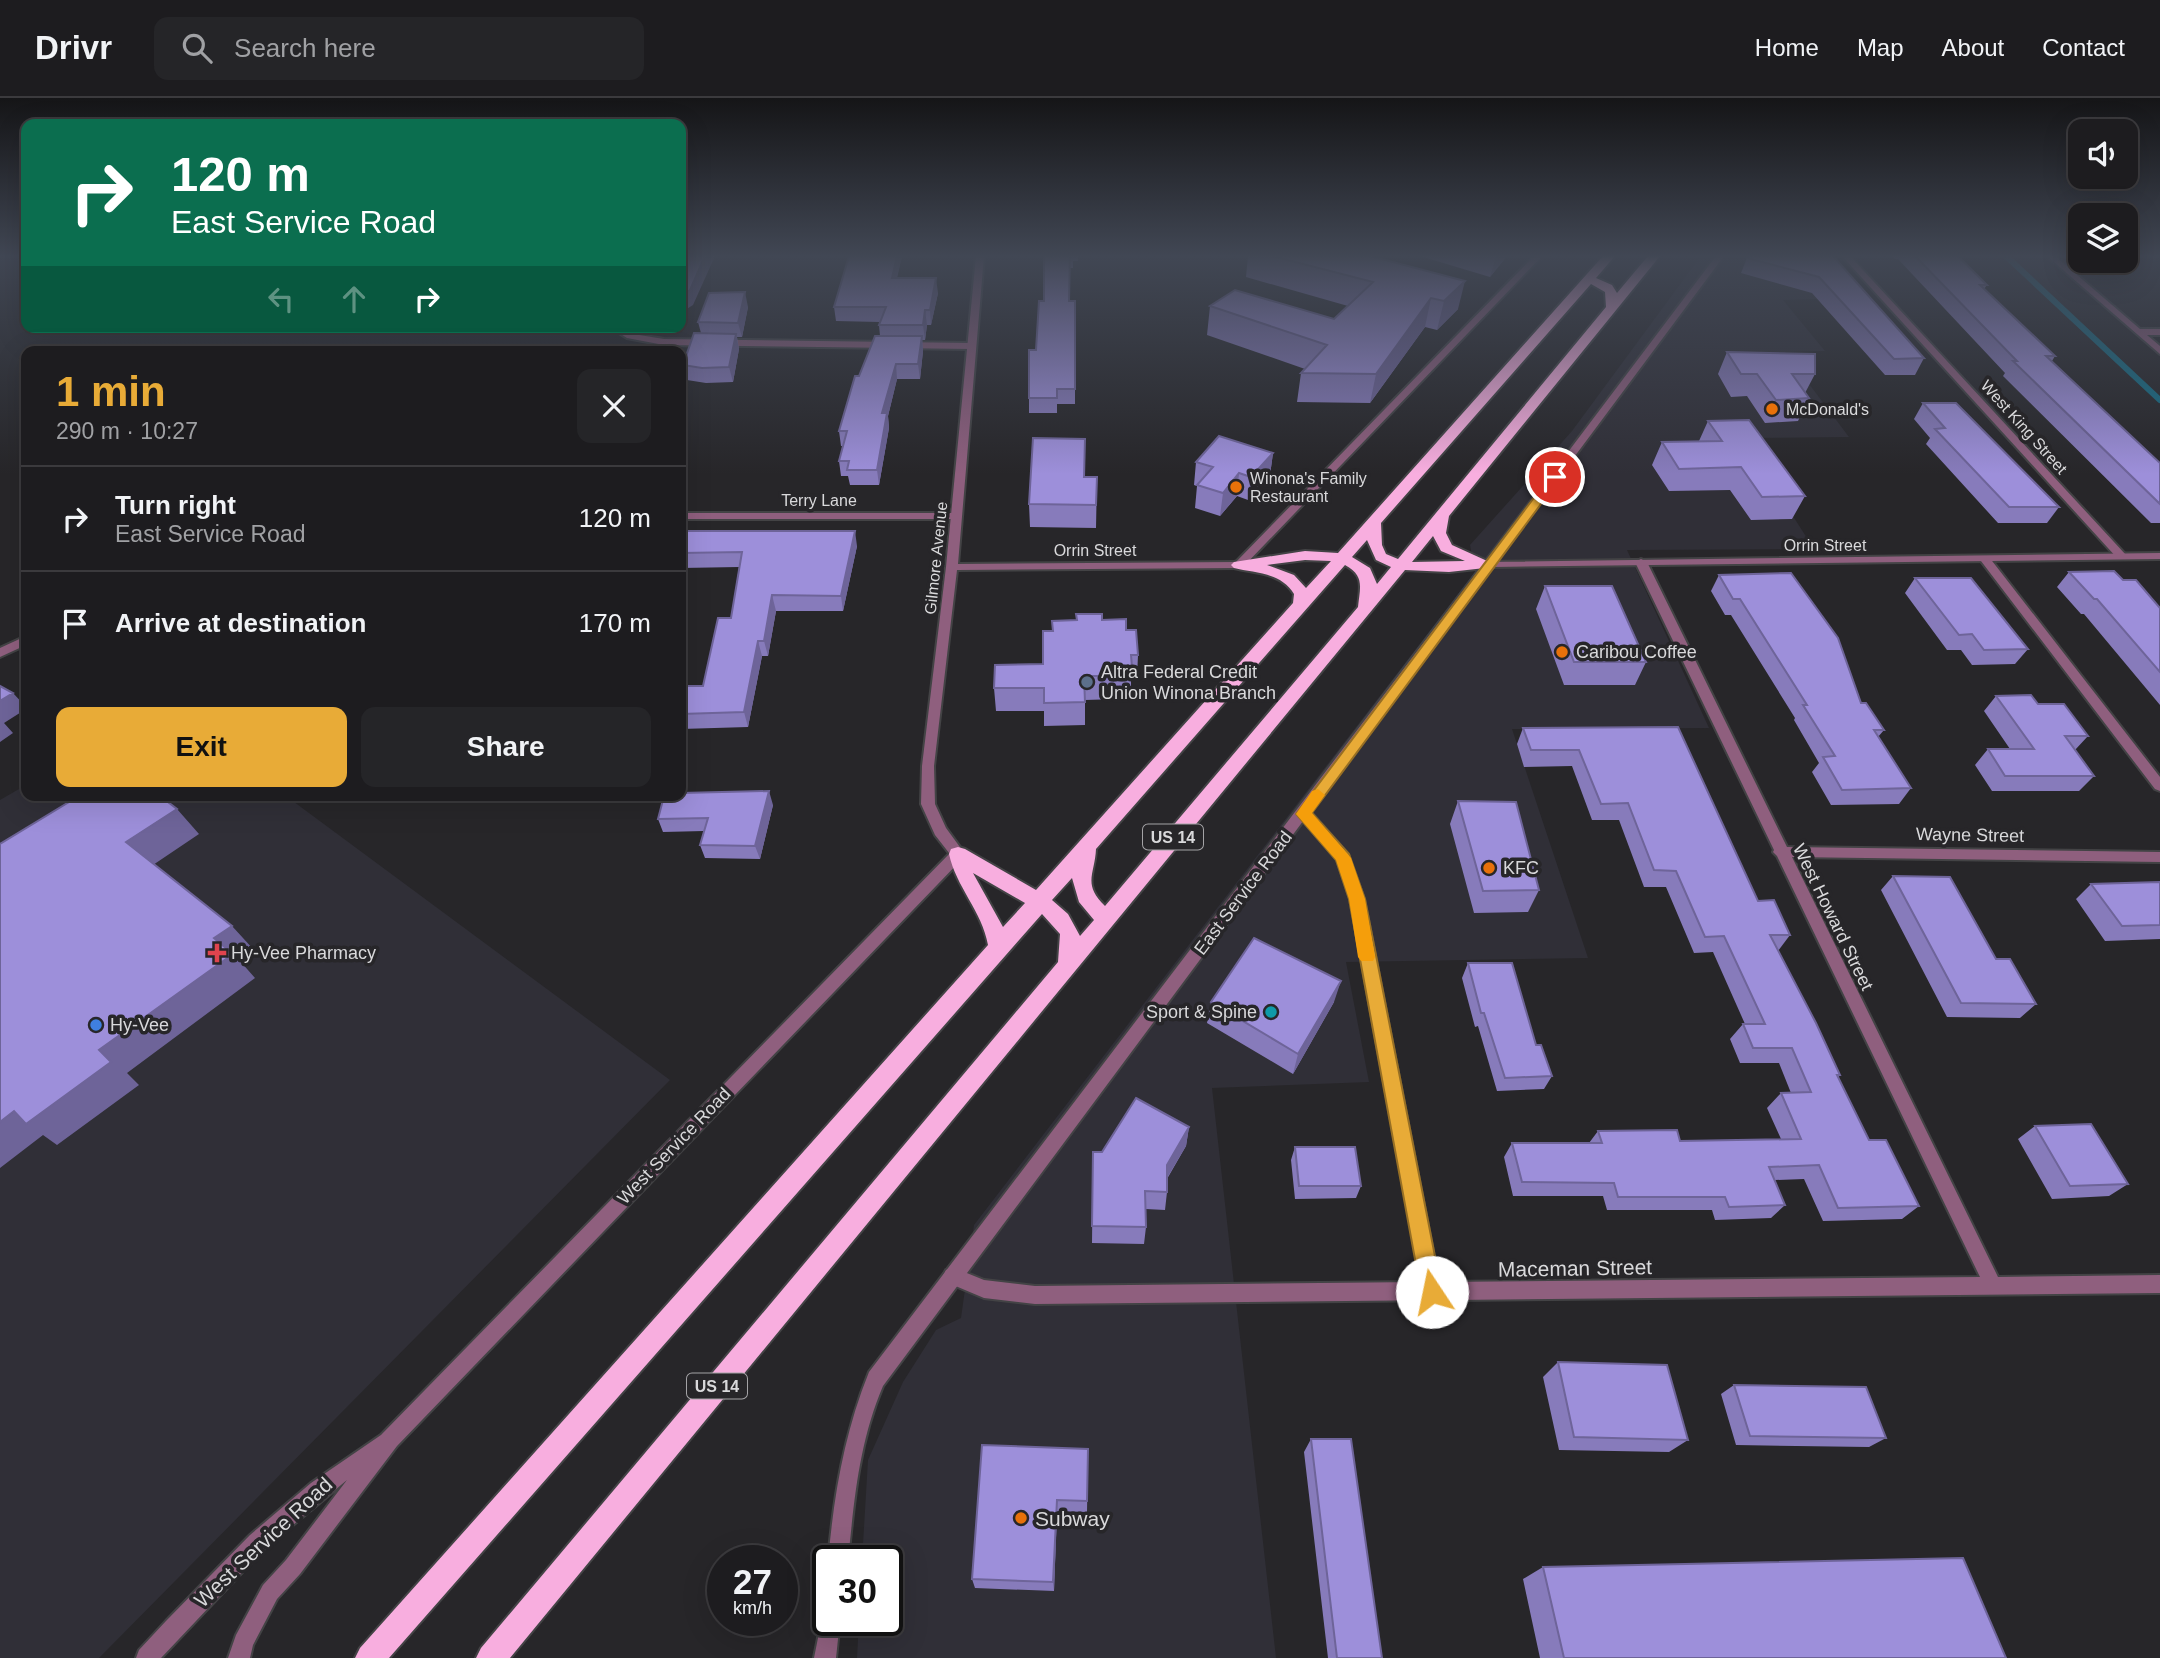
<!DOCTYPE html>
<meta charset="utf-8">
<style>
body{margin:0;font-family:Arial,sans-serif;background:#252528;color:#f1f3f6;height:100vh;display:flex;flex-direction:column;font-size:26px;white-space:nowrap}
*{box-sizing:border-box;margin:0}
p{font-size:23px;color:#a0a1a4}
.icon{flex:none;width:38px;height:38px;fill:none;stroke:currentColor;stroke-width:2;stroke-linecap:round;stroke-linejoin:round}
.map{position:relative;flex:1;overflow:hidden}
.drawer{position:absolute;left:21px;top:248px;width:665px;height:455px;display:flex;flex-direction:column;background:#1d1c1f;border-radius:14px;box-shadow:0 7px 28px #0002,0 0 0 2px #3b3a3d}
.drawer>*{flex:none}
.banner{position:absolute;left:21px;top:21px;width:665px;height:214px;border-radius:14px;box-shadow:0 7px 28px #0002,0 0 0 2px #3b3a3d;background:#0b6e4f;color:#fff;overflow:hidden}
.tools{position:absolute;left:2068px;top:21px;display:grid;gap:14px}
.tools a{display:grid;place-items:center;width:70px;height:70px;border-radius:14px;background:#1d1c1f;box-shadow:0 7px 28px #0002,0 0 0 2px #3b3a3d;font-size:35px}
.speed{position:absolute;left:707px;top:1447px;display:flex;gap:14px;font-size:35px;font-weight:700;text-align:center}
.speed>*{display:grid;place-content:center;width:91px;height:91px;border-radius:50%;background:#1d1c1f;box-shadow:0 7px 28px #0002,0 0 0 2px #3b3a3d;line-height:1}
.speed small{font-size:18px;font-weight:400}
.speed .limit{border:4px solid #111;border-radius:10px;background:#fff;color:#111}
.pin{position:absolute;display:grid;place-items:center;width:60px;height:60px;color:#fff;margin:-30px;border:4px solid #fff;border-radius:50%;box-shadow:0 2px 7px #0007}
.me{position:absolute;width:77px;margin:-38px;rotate:349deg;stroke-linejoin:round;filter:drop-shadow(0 0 5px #0008)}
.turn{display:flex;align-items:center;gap:24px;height:147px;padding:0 35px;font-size:32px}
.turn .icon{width:91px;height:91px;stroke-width:2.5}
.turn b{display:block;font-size:49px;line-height:60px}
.lanes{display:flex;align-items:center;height:66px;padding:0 35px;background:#0003;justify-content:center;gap:35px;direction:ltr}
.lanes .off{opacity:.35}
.round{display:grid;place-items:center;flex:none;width:74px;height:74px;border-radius:14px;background:#252528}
.summary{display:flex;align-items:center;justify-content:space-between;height:119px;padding:0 35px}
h1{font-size:42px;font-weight:700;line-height:52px;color:#e8ab37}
.primary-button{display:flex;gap:14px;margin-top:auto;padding:14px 35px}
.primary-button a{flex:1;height:80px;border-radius:14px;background:#e8ab37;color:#111;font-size:28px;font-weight:700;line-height:80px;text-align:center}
.primary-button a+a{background:#252528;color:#f1f3f6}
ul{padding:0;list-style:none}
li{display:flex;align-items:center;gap:21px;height:105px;padding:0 35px;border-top:2px solid #3b3a3d}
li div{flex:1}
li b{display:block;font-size:26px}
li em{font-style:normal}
header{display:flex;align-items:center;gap:42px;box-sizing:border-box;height:98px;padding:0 35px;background:#1d1c1f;border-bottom:2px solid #3b3a3d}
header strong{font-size:33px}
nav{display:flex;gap:38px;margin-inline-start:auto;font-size:24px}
.search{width:490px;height:63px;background:#252528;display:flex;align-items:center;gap:18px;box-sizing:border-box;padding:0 24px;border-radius:14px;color:#a0a1a4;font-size:26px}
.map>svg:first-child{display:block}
.built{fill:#302f37}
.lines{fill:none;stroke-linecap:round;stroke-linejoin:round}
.stream{stroke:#146f88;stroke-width:6}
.minor-casing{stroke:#434345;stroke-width:4}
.tertiary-casing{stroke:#434345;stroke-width:4}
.trunk-casing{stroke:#434345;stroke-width:4}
.minor{fill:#8f5f7e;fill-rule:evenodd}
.tertiary{fill:#8f5f7e;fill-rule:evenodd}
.trunk{fill:#f8aedf;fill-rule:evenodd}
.wall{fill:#877bbb}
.shaded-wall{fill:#6e6499}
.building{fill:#9d8fda;stroke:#6e6499;stroke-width:2}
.route{fill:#e8ab37;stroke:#976f24;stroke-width:2}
.slow{fill:#f59e0b}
.food-dot{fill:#e8710a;stroke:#272629;stroke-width:2.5}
.service-dot{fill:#5c6f8a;stroke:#272629;stroke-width:2.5}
.health-dot{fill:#e0444e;stroke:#272629;stroke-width:2.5}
.culture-dot{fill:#0f9aa8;stroke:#272629;stroke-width:2.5}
.shop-dot{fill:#3f7fe0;stroke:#272629;stroke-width:2.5}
.labels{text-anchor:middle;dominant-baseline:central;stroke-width:7;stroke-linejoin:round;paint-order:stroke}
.far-poi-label{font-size:16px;fill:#d9d9db;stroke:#272629;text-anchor:start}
.far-street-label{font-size:16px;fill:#d9d9db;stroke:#272629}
.shield{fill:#272629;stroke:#a4a3a6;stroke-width:2}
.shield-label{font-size:16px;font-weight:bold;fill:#d9d9db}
.poi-label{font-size:18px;fill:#d9d9db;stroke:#272629;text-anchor:start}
.street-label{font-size:18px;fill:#d9d9db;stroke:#272629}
.near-street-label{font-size:21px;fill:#d9d9db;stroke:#272629}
.near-poi-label{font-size:21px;fill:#d9d9db;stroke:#272629;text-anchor:start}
</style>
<header>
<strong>Drivr</strong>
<div class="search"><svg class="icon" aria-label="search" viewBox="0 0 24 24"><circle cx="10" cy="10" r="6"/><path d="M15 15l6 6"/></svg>Search here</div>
<nav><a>Home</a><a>Map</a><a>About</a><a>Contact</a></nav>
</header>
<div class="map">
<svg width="2160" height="1560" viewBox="0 0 2160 1560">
<rect width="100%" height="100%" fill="#272629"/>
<path class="built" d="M1701 158H1833L1869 200 1783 202 1825 253 1785 254 1849 339 1743 340 1814 451 1627 452 1709 630 1512 631 1588 860 1346 864 1369 984 1212 990 1276 1560H857L859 1523 887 1522V1463H862L868 1362 903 1284 936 1232 961 1220 974 1127 1475 474 1470 447 1572 333Z
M26 687V698H286L670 982 99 1560H0V702Z"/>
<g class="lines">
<path class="stream" d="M2006 158 2160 302"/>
<g class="minor-casing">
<path id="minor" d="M1534 158H1542L1243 469H1235V465Z
M1716 158H1724L1493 468H1485V464Z
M1842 158H1850L2126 457V461H2118Z
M2047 158H2055L2140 231H2160V237H2147L2160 248V256Z
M610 229H621L633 236 664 241 971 245 975 248 971 251 664 247 627 240Z
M681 415H956L961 418 956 421H681Z
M1985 458 1989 459 2160 679V693L2155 691 1981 463 1980 461Z
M1641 461 1647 464 1787 749 2160 754V764L1792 759 1998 1179 2160 1177V1195L1035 1206 984 1200 946 1184 943 1178 946 1172 952 1169 984 1182 1035 1188 1421 1184 1350 801 1337 762 1297 716 1304 711 1309 712 1348 756 1364 801 1439 1184 1980 1179 1777 758 1773 754 1774 752 1635 464Z
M26 538V547L0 559V550Z
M958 751 963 752 965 756 963 760 397 1348 300 1476 277 1501 253 1547 250 1560H228L236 1537 263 1487 286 1462 347 1382 264 1451 161 1560H136L139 1552 166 1523 250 1437 311 1385 381 1337 953 752Z"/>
</g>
<g class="tertiary-casing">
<path id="tertiary" d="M976 158H984L958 466 1239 464 1245 467 1239 470 957 472 934 668 935 706 946 730 965 756 958 761 953 760 935 737 921 706 922 668 946 469Z
M2160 455V461L1492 469 883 1288C859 1344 854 1403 848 1463H828C834 1397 844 1336 869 1274L1485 464Z
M828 1512V1522H840L836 1560H814L823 1515Z"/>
</g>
<g class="trunk-casing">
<path id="trunk" d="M1603 158H1615L1596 180 1612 187 1617 195 1648 158H1660L1449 418 1446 435 1452 447 1485 462 1494 463 1497 466 1494 469 1449 474 1405 472 510 1560H476L481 1550 1058 864 1060 836 1042 816 389 1560H355L360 1550 988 847C982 813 956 789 949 756L951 751 958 749 965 751 1036 792 1293 505 1294 496C1281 474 1254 475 1234 470L1231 467 1234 464 1305 453 1338 455ZM1591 186 1605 194 1606 209 1398 461 1386 456 1382 447 1381 425ZM1433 438 1441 453 1465 463 1412 464ZM1367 442 1376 462 1391 469 1377 486 1370 470 1352 459ZM1305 462 1331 463 1306 490 1294 477 1267 467ZM1345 467C1365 478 1360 489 1358 509L1105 808C1082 786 1095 776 1096 751ZM973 775 1025 805 1003 829ZM1072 780 1079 804 1094 822 1080 838 1068 816 1052 802Z"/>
</g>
<use href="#minor" class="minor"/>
<use href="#tertiary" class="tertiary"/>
<use href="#trunk" class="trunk"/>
</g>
<path class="wall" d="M849 158H902L897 180 938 195 931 227H927L925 242H922L923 253 920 281H897L888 318 889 330 879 387H850L848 378H841L839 363 843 348H841L839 333 859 278 880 238 879 227 880 224 836 223 834 209Z
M1044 158H1078V163H1073V170H1070L1069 203H1075V306H1057V315H1029V300L1044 203Z
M1248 158H1370L1458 211 1437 232 1425 229 1370 305 1297 304 1301 275 1305 271 1207 237 1210 208 1334 221 1348 208 1246 179Z
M1420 158H1507L1490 179Z
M1833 158 1924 260 1915 277H1885L1812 195 1741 175 1747 160Z
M1891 158H1958L1987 187 1984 191 2055 258 2052 263 2160 365V425H2151L2003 278 2005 275 1898 161H1895Z
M748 209 742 239H737L739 251 733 284 706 285 687 282 683 267 701 235 698 224Z
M1727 254 1815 276 1805 295 1809 300 1798 323 1765 325 1747 298 1731 299 1718 276Z
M1923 305 2059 409 2047 425H1998L1926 346 1930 340 1914 321Z
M1708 323 1805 398 1792 421 1751 422 1730 392 1669 393 1652 367 1662 344 1699 343Z
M1273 355 1270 377 1248 402 1237 398 1220 418 1195 410 1197 388 1194 387 1196 364Z
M1085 379H1097L1096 430 1030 429 1029 406Z
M681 433 857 448 843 513H776L768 558H762L748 629 681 631V595L703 588 731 520 739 469 681 470Z
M2069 474 2123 482 2160 510V607L2084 516H2081L2057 489Z
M1719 477 1861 605 1884 632 1878 639 1911 690 1899 706 1831 707 1812 674 1819 665 1794 622 1795 620 1731 517H1725L1711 493Z
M1915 480 2028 551 2015 566 1972 567 1961 552H1947L1905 495Z
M1545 488 1646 564 1635 587H1564L1536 511Z
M1102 522 1126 532 1138 557 1137 580H1131V592H1118V601L1085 602V627L1044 628V613H996L994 590 1043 566 1053 533Z
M1996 598 2038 606 2088 638 2075 652 2094 678 2079 693H1992L1975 667 1988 651H2010L1984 613Z
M1678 629 1758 803 1790 837 1778 853 1840 977 1838 980 1869 1042 1919 1108 1902 1121 1823 1123 1804 1081 1775 1082 1785 1107 1771 1120 1715 1122 1712 1112H1607L1603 1098H1513L1504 1059 1512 1045H1589L1598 1033 1680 1043 1781 1041 1767 1010 1781 995H1791L1779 965H1740L1730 941 1743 926H1745L1713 854 1694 855 1666 789H1644L1619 722H1592L1572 668 1524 669 1517 646 1523 630Z
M1458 703 1539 792 1528 814 1474 815 1450 726Z
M773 707 760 761 705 760 700 747 704 733 663 734 658 721Z
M1893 778 1996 861 2036 906 2020 920 1947 919 1881 792Z
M2160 784V841L2105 843 2076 801 2091 786Z
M1468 865 1536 947 1552 978 1544 991 1497 993 1478 928 1475 929 1462 880Z
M1211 904H1334L1293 976 1207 925Z
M2035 1028 2128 1086 2109 1098 2052 1101 2018 1041Z
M1189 1029 1186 1048 1167 1081V1094L1165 1112 1146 1111V1129L1144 1146 1092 1145 1093 1054H1102Z
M1295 1049 1361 1088 1356 1100 1295 1101 1291 1062Z
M1558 1264 1688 1342 1669 1354 1559 1352 1543 1279Z
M1734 1287 1886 1340 1869 1349 1736 1347 1721 1296Z
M1311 1341 1382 1560H1328L1304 1354Z
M1088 1351 1087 1414 1057 1413 1054 1493 975 1490 972 1481Z
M1543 1469 2006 1560H1540L1523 1481Z"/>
<path class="shaded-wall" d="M705 158H715L693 207 682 214 681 198Z
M897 158H902L893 194 892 180Z
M1496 158H1507L1490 179Z
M936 180 938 195 931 227 930 212Z
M1465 183 1458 211 1437 232 1444 203Z
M745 194 748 209 742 239 738 225Z
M1431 200 1425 229 1370 305 1376 276Z
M925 212 927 227 925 242 923 227Z
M736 236 739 251 733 284 729 269Z
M922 238 923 253 920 281 918 266Z
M896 266 897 281 888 318 889 330 879 387 877 372 882 315Z
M1273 355 1270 377 1248 402 1251 379Z
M1239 375 1237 398 1220 418 1223 395Z
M855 433 857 448 843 513 841 498Z
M772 497 776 513 768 558 764 543Z
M758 543 762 558 748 629 744 614Z
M13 595 26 609V611L4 625 13 635 0 644V603Z
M769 693 773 707 760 761 755 748Z
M177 711 199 736 150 769 126 744Z
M232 828 254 852 240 863 255 880 127 975 139 987 57 1047 43 1037 0 1070V1024L99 952 214 840Z
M1341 883 1334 904 1293 976 1298 956Z
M1189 1029 1186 1048 1164 1085 1167 1067Z
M1057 1402V1413L1054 1493 1053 1484Z"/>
<path class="building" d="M681 158H705L690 192 681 198Z
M849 158H897L892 180H936L930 212H925L923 227H879L886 209H834Z
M1044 158H1070L1069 203H1075V291H1057V300H1029V252H1036L1039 203H1044Z
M1272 158H1370L1465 183 1444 203 1431 200 1376 276 1301 275 1327 247 1210 208 1235 192 1334 221 1373 184Z
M1749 158H1833L1924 260 1894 261 1819 179 1747 160Z
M1915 158H1958L1987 187H1980L2055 258H2046L2160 365V406L2013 263H2017Z
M745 194 738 225 698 224 709 195Z
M694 235 736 236 729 269 702 270 683 267Z
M875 238H922L918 266H896L882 315H887L877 372H847L849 363H839L847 333H839L855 278H859Z
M1727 254 1815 256V276H1792L1809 300 1776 302 1757 276H1741Z
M1923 305H1956L2059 409H2009L1935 331 1945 330Z
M1749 322 1805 398 1762 399 1741 369 1679 371 1662 344 1722 343 1708 323Z
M1219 338 1273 355 1251 379 1239 375 1223 395 1197 387 1213 369 1196 364Z
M1033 340 1085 341 1084 379H1097L1096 407 1029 406Z
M681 433H855L841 498 772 497 764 543H758L744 614 681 616V595L682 588H703L718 520H731L742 454 681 455Z
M2114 473 2123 482H2136L2160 510V574L2097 501H2094L2069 474Z
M1791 475 1838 540 1861 605H1866L1884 632H1874L1911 690 1842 692 1823 659 1835 658 1803 607H1807L1740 501H1733L1719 477Z
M1915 480H1971L2028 551 1984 552 1972 536 1959 537Z
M1545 488H1612L1646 564H1574Z
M1076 516H1102V522L1126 521V532H1136L1138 557H1131L1132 569H1118L1119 578H1084L1085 604 1044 605V590H994L995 567 1043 566V533H1053L1052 523 1077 522Z
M0 588 13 595 0 603Z
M2031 597 2038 606H2064L2088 638H2065L2094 678H2005L1988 651H2034L1996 598Z
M1678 629 1758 803 1774 802 1790 837H1770L1816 925 1840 977H1837L1869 1042H1886L1919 1108 1838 1110 1819 1067 1769 1069 1785 1107 1729 1109 1725 1099H1618L1614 1085 1522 1084 1512 1045H1602L1598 1033 1677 1032 1680 1043 1801 1041 1781 995 1811 994 1792 950H1753L1743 926H1765L1724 838 1705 839 1676 773 1654 772 1628 705 1601 706 1579 652H1531L1523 630Z
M769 693 755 748 700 747 708 720 658 721 664 698H681V695Z
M79 698H160L177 711 126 744 232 828 214 840 233 856 99 952 111 964 26 1026 14 1013 0 1024V746Z
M1458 703 1516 704 1539 792 1483 793Z
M1893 778 1950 779 1996 861H2010L2036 906 1961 905Z
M2160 784V827L2122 828 2091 786Z
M1254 840 1341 883 1298 956 1211 904Z
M1468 865H1512L1536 947H1541L1552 978 1505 980 1484 915H1481Z
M1136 1000 1189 1029 1167 1067V1094L1145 1093 1146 1129 1092 1128 1093 1054H1102Z
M2091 1026 2128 1086 2070 1088 2035 1028Z
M1295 1049H1355L1361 1088H1299Z
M1558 1264 1667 1267 1688 1342 1574 1339Z
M1734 1287 1866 1289 1886 1340 1750 1338Z
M1311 1341H1351L1382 1560H1337Z
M982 1347 1088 1351 1087 1403 1057 1402 1053 1484 972 1481Z
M1963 1460 2006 1560H1564L1543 1469Z"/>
<linearGradient id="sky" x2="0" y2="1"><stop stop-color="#151517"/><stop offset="0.42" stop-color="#414754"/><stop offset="1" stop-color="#414754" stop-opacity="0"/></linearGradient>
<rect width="2160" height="376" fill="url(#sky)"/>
<path class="route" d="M1551 377 1561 379 1312 715 1349 756 1365 801 1442 1194 1439 1201 1432 1204 1424 1201 1421 1194 1349 801 1336 762 1296 716Z"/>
<path class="slow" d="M1318 691 1325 697 1312 715 1351 760 1365 801 1375 859 1373 863H1361L1358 859 1349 801 1336 762 1296 716 1312 693Z"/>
<g class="food-dot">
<circle cx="1772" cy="311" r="7"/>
<circle cx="1236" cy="389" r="7"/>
<circle cx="1562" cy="554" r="7"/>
<circle cx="1489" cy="770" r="7"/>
<circle cx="1021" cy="1420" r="7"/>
</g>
<circle class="service-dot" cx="1087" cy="584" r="7"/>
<path class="health-dot" d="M213.5 844.5h7v7h7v7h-7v7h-7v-7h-7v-7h7z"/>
<circle class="culture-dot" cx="1271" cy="914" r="7"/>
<circle class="shop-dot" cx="96" cy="927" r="7"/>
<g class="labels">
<g class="far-poi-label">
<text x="1786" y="311">McDonald's</text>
<text x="1250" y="380">Winona's Family<tspan x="1250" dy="18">Restaurant</tspan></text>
</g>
<g class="far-street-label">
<text transform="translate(2024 329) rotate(48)">West King Street</text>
<text x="819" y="402">Terry Lane</text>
<text x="1825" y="447">Orrin Street</text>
<text x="1095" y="452">Orrin Street</text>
<text transform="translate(936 460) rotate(-84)">Gilmore Avenue</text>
</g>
<g class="shield">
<rect x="1143" y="726.5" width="60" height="25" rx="5"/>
<rect x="687" y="1275.5" width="60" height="25" rx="5"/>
</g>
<g class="shield-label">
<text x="1173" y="739">US 14</text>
<text x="717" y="1288">US 14</text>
</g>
<g class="poi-label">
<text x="1576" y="554">Caribou Coffee</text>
<text x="1101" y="574">Altra Federal Credit<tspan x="1101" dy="21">Union Winona Branch</tspan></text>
<text x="1503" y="770">KFC</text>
<text x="231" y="855">Hy-Vee Pharmacy</text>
<text x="1257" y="914" text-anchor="end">Sport &amp; Spine</text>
<text x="110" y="927">Hy-Vee</text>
</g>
<g class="street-label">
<text transform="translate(1970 737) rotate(1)">Wayne Street</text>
<text transform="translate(1243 795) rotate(-53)">East Service Road</text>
<text transform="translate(1833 819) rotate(64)">West Howard Street</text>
<text transform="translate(674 1048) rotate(-46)">West Service Road</text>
</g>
<g class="near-street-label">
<text transform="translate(1575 1170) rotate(-1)">Maceman Street</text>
<text transform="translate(263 1444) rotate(-43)">West Service Road</text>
</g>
<g class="near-poi-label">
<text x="1035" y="1420">Subway</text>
</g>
</g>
</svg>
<div class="tools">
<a><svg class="icon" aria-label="sound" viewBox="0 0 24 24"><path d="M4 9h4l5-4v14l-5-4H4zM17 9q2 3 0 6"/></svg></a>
<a><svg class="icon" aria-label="layers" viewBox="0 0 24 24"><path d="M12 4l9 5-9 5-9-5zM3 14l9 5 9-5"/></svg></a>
</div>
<div class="speed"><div>27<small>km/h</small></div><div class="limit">30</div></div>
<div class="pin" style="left:1555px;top:379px;background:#d93025"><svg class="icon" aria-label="arrive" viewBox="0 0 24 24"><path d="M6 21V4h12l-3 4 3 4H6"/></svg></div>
<svg class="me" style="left:1432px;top:1194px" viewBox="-20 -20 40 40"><circle r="19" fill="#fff"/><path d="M0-13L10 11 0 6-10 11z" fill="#e8ab37"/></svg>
<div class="banner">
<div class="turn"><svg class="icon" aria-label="right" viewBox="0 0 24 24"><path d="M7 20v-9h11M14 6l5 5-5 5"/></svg><div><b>120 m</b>East Service Road</div></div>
<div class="lanes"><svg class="icon off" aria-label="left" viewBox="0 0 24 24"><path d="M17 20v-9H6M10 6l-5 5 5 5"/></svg><svg class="icon off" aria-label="ahead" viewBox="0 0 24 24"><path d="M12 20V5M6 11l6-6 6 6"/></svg><svg class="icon" aria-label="right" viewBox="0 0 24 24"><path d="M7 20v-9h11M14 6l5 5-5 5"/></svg></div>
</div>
<section class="drawer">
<div class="summary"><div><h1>1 min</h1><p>290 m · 10:27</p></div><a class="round"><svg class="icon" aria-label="close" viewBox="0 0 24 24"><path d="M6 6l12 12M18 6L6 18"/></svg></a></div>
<ul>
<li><svg class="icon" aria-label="right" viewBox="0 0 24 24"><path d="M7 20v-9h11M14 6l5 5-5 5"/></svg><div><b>Turn right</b><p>East Service Road</p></div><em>120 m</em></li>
<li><svg class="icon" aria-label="arrive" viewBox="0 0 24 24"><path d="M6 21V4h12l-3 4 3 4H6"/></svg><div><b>Arrive at destination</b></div><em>170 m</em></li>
</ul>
<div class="primary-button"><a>Exit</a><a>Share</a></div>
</section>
</div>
